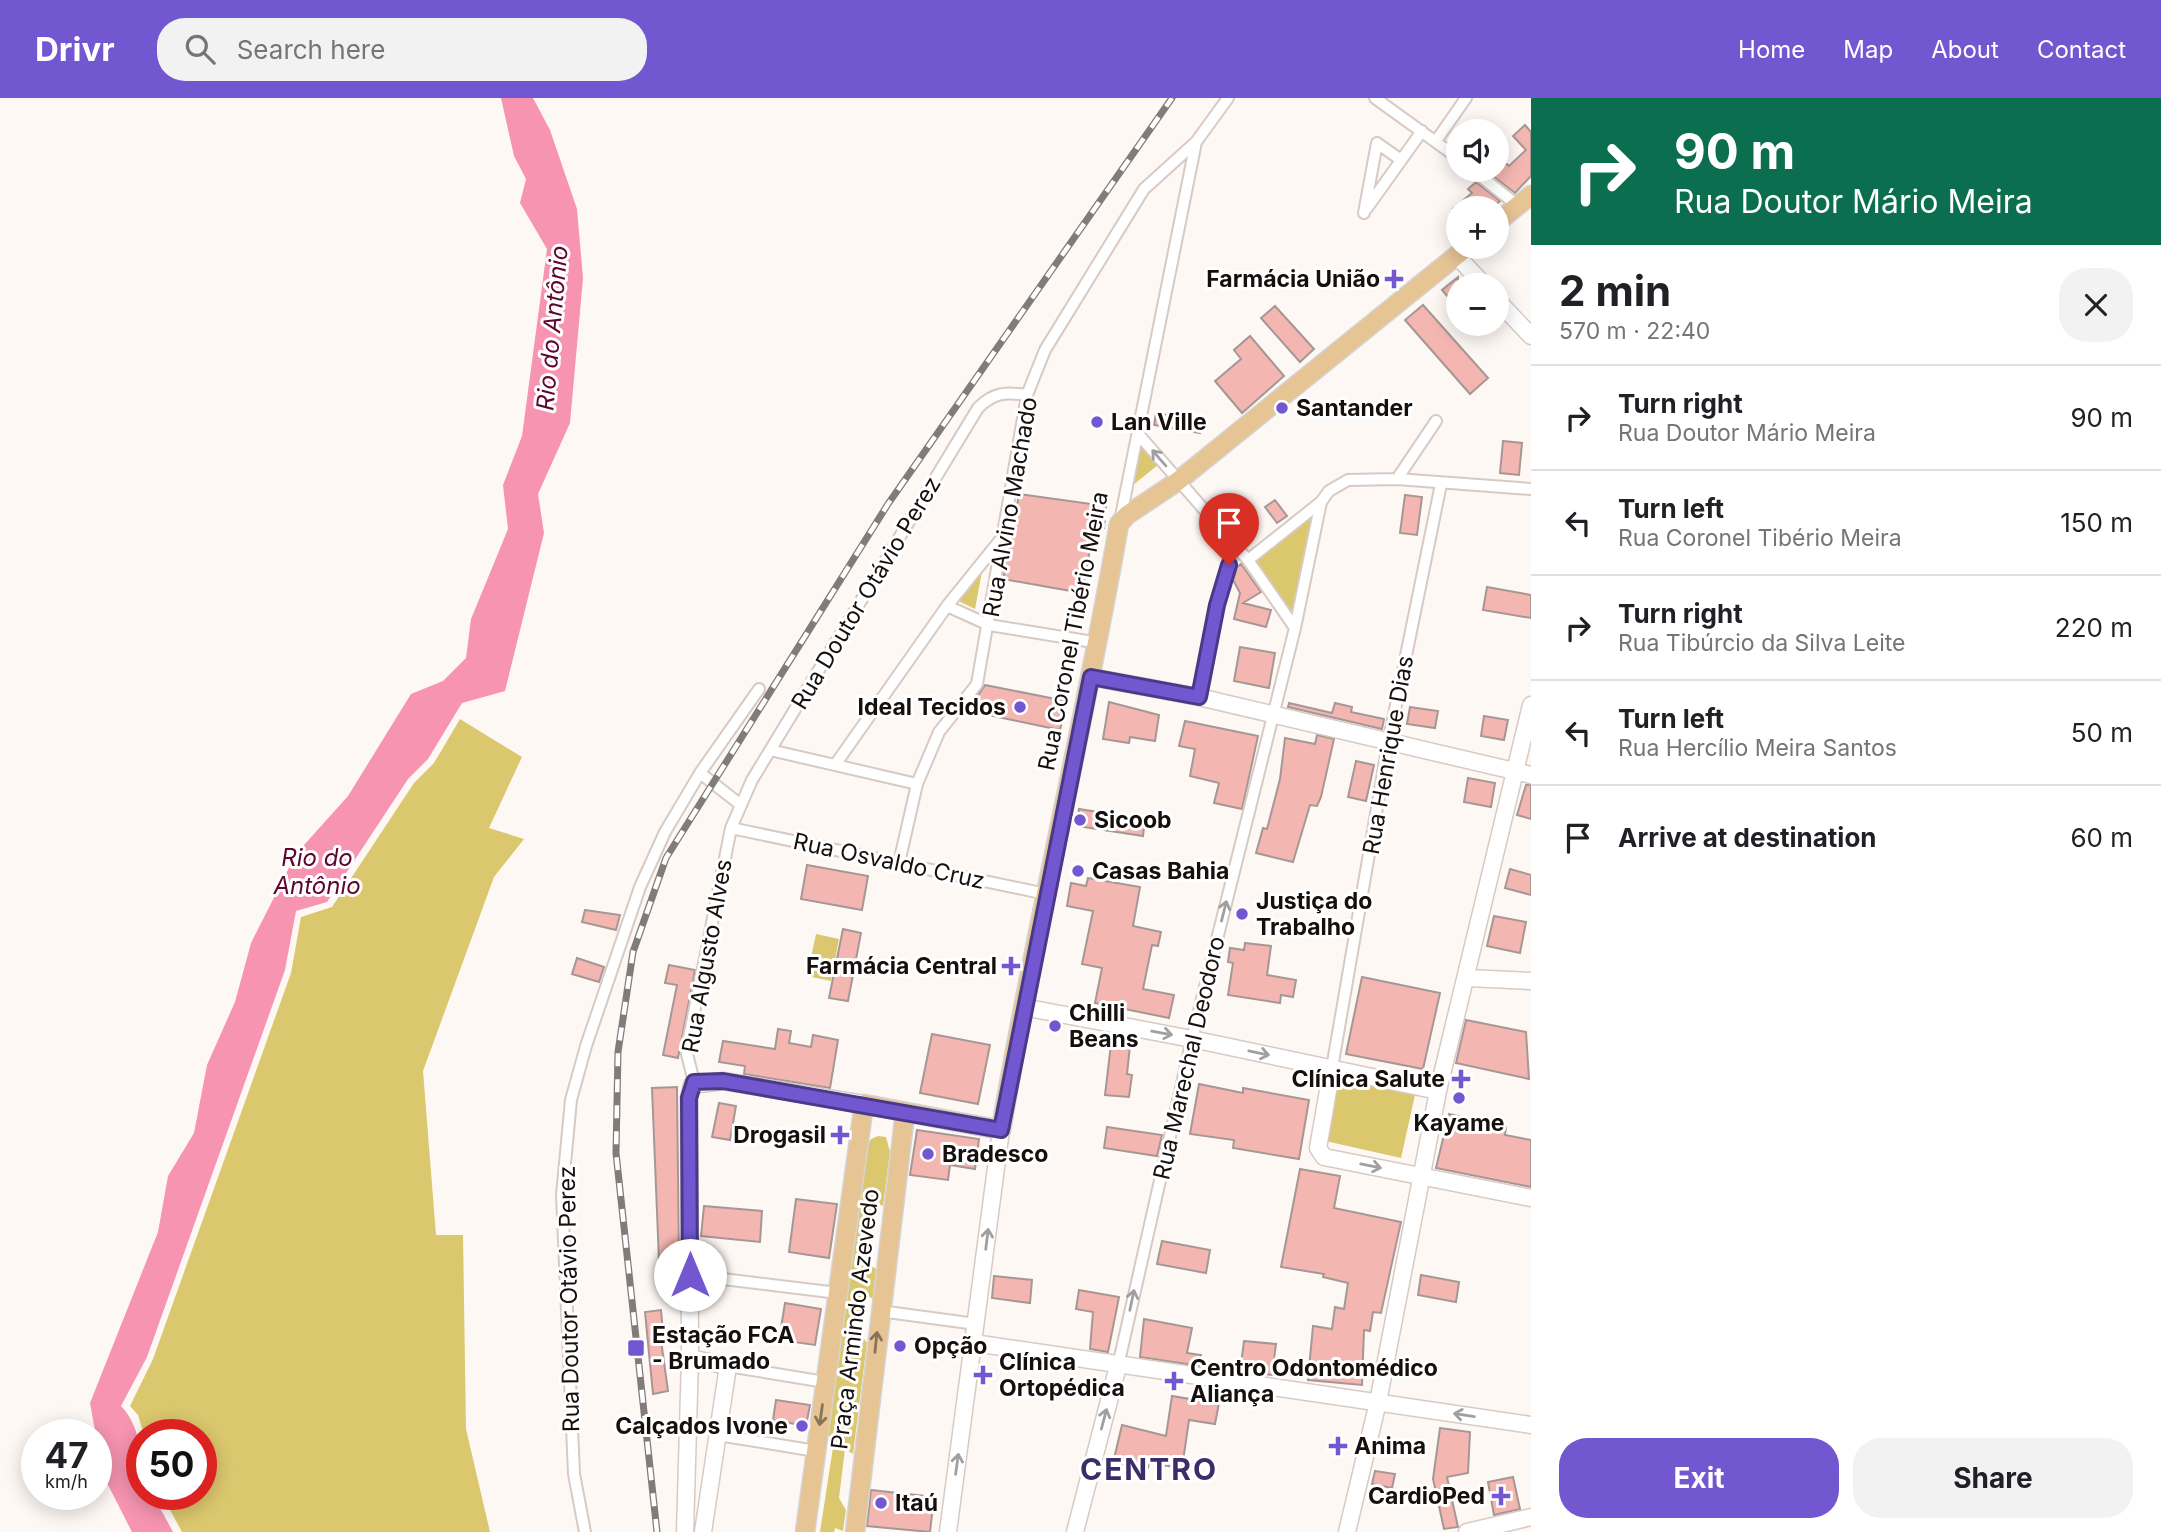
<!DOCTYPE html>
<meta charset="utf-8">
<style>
body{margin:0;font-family:Inter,sans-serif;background:#f2f2f2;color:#202124;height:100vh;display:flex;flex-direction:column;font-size:26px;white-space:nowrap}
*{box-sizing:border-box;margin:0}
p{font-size:23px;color:#757577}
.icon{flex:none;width:38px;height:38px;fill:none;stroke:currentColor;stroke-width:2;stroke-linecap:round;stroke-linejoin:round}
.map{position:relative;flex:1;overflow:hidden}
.details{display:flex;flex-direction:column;background:#fff;width:630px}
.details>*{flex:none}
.banner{background:#0b6e4f;color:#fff;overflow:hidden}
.buttons{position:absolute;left:1446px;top:21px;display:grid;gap:14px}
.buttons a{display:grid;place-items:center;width:63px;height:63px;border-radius:50%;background:#fff;box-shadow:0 4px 18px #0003;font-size:35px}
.speed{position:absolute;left:21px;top:1321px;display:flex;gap:14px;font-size:35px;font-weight:700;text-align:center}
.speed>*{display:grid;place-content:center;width:91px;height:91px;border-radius:50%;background:#fff;box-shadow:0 4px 18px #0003;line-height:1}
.speed small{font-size:18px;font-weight:400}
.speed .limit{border:10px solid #d22;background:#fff;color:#111}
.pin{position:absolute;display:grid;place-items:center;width:60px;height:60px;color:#fff;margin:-72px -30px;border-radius:50% 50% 50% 0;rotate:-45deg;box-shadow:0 0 7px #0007}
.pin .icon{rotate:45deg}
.me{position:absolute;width:77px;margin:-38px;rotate:0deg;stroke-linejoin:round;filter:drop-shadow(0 0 5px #0008)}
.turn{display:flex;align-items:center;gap:24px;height:147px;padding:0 28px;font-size:32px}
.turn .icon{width:91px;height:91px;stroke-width:2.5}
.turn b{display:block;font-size:49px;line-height:60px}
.round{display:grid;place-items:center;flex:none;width:74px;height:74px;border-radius:28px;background:#f2f2f2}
.summary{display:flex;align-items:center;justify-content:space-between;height:119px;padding:0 28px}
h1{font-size:42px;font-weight:700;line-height:52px}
.primary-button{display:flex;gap:14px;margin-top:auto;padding:14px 28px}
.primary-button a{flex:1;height:80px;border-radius:28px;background:#7257d1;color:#fff;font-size:28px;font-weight:700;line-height:80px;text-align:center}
.primary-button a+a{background:#f2f2f2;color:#202124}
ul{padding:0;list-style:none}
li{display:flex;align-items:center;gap:21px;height:105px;padding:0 28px;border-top:2px solid #e0e0e0}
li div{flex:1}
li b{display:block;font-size:26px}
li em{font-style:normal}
header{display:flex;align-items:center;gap:42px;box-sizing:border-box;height:98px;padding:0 35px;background:#7257d1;color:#fff}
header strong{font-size:33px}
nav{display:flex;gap:38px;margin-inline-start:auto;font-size:24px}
.search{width:490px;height:63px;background:#f2f2f2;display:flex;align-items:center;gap:18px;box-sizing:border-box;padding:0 24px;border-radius:28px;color:#757577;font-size:26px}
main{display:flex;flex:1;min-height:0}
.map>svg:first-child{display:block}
.green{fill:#dbc76d}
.water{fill:#f694b1}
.building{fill:#f4b6b0;stroke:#a69795;stroke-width:2}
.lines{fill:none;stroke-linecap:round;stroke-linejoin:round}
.street-casing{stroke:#d8cac3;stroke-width:14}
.secondary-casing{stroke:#d8cac3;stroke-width:19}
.primary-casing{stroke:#d5d4d4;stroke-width:21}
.street{stroke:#fff;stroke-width:10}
.secondary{stroke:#fff;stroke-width:16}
.primary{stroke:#e6c494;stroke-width:18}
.rail-casing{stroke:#817b79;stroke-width:7}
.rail{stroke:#fff;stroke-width:4.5;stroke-dasharray:13;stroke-linecap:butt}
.oneway{stroke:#a19f9f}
.oneway2{stroke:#887358}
.route-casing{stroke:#4a3988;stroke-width:18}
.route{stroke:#7257d1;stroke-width:12}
.poi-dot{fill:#7257d1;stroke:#fff;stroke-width:2.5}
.labels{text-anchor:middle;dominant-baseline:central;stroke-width:6;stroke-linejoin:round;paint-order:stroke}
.poi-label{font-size:23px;font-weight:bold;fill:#15100e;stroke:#fff;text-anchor:start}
.street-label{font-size:23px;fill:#15100e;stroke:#fff}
.water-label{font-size:24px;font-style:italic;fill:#5e062e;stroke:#fff}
.district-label{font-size:30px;font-weight:bold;letter-spacing:2px;fill:#3a2e6a;stroke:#fff}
</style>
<header>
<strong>Drivr</strong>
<div class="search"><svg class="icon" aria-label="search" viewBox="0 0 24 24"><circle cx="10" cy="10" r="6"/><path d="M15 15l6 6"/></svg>Search here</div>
<nav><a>Home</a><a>Map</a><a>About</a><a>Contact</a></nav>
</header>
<main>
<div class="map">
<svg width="1531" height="1434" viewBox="0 0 1531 1434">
<rect width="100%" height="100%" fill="#fef8f5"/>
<path class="green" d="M1137 341 1158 367 1128 391Z
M1315 415 1292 515 1253 464Z
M986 452 975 511 948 498Z
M460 621 522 659 489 730 524 741 494 779 423 973 436 1137H463L466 1331 490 1434H182L162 1397 201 1396V1337H144L138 1317 130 1308 153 1261 291 875 301 819 332 809 414 685 434 665Z
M816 836 839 841 831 883 807 878Z
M1335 980 1415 997 1401 1060 1321 1042Z
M878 1038 886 1039 890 1054 883 1108 875 1104 866 1164 876 1171 873 1201 864 1195 858 1232 867 1245 853 1356 845 1351 839 1400 846 1412 843 1433 835 1430 834 1434H820L834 1343 825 1334 867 1048 871 1041Z"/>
<path class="water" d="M501 0H533L550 32 577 111 583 180 570 325 538 396 544 435 505 593 462 605 428 661 408 681 327 804 296 813 285 872 147 1259 121 1308C143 1331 142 1365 142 1396L153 1397 173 1434H132L103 1377 90 1305 158 1134 168 1078 194 1035 207 967 235 904 251 845 296 756 348 698 411 596 443 583 466 560 471 521 508 431 503 387 522 338 547 151 520 105 526 81 514 58Z"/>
<path class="building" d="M1525 27 1531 34V78L1515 95 1488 74 1496 72V57L1509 68 1526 52 1513 38Z
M1476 84 1500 103 1492 110H1454L1472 95 1468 91Z
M1458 179V211L1442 192Z
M1423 207 1488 280 1470 296 1405 222Z
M1275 208 1314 251 1300 264 1261 220Z
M1250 238 1284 278 1242 315 1215 283 1241 261 1234 252Z
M1156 315 1202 323 1200 335 1154 327Z
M1503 343 1522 345 1519 377 1500 375Z
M1019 396 1106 408 1104 430 1094 429 1082 495 1003 481Z
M1405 397 1422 399 1417 437 1400 435Z
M1275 402 1287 418 1277 425 1265 409Z
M1241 466 1261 494 1243 505 1271 512 1266 529 1234 521 1240 495 1233 482 1237 469Z
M1487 489 1531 497V520L1483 512Z
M1240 549 1275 555 1269 590 1234 583Z
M985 587 1066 603 1060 632 974 614 977 599Z
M1109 604 1159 617 1155 643 1130 639 1129 645 1103 641Z
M1289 605 1332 615 1335 605 1352 609 1351 614 1384 621 1382 631 1288 609Z
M1410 609 1438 613 1435 630 1407 626Z
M1484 618 1508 622 1504 642 1481 638Z
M1185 623 1258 638 1242 711 1214 705 1219 685 1190 678 1195 651 1179 648Z
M1317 637 1334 641 1321 699 1317 708 1310 707 1293 764 1256 755 1263 730 1267 731 1280 681 1285 640 1315 646Z
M1356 663 1374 667 1366 703 1348 699Z
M1468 680 1495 685 1491 709 1464 704Z
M1526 687H1531V721L1517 717Z
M1079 711 1145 721 1143 738 1077 728Z
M807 767 868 778 862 812 801 801Z
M1510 771 1531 777V797L1505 790Z
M1088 780 1140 789 1133 828 1161 834 1158 848 1152 847 1143 891 1174 897 1169 920 1095 905 1102 870 1082 866 1093 813 1067 808 1071 785 1086 788Z
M585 812 620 817 616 832 582 824Z
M1494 818 1526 824 1520 855 1487 848Z
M843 831 861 835 848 903 829 900Z
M1245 845 1271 848 1267 877 1296 882 1293 899 1281 897 1280 905 1228 897 1233 865 1228 864 1230 850 1244 852Z
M577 860 604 869 599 884 572 876Z
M669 867 695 872 678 960 663 957 677 887 665 885Z
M1362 879 1440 895 1423 971 1346 956Z
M1466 922 1526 934 1529 981 1456 965Z
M778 931 791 933 789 945 811 949 813 937 838 942 830 990 744 976 745 968 719 964 723 943 775 951Z
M932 936 990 947 978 1006 920 995Z
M1111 946 1130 948 1127 976 1132 977 1129 999 1105 997Z
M1199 986 1243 995V990L1309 1002 1299 1061 1233 1050 1234 1042 1190 1036Z
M677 989 679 1163H659L652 990Z
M719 1005 736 1008 730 1042 712 1039Z
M1449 1016 1506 1029 1505 1037 1531 1042V1089L1436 1070Z
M1107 1029 1162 1037 1157 1058 1104 1050Z
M917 1032 979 1041 975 1071 950 1067 948 1082 910 1077Z
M1300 1071 1340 1078 1334 1110 1401 1124 1381 1215 1373 1214 1370 1233 1364 1232 1362 1287 1308 1282 1313 1228 1332 1231 1335 1209 1344 1211 1348 1185 1323 1179 1324 1176 1281 1169Z
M796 1101 837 1106 829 1160 789 1154Z
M704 1108 762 1113 760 1144 701 1138Z
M1162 1143 1210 1152 1206 1175 1157 1166Z
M1421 1177 1459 1184 1456 1204 1418 1197Z
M994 1178 1032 1182 1030 1205 992 1200Z
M1079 1192 1119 1199 1108 1254 1090 1251 1093 1214 1076 1211Z
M785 1205 821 1211 815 1247 779 1242Z
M661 1212 663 1234 660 1235 668 1293 653 1296 645 1214Z
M1144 1221 1192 1230 1187 1255 1201 1257 1200 1268 1140 1259Z
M1244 1243 1276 1246 1272 1277 1240 1273Z
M1197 1296 1220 1300 1215 1326 1189 1322 1182 1370 1149 1365 1148 1370 1113 1365 1122 1327 1166 1338 1172 1298 1196 1302Z
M776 1302 810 1307 806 1328 773 1322Z
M1440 1330 1470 1334 1468 1375 1447 1379 1458 1429 1444 1431 1433 1381Z
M1375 1373 1395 1376 1392 1390 1372 1386Z
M1513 1379 1520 1411 1494 1417 1488 1384Z
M871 1392 934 1399 930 1434 867 1428Z"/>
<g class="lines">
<g class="street-casing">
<path id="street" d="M1375 0 1458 60
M1436 43 1466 0
M1473 72 1518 108
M1367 110 1422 33
M1364 115 1377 45 1401 62
M1139 337 1248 462 1295 530
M1397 381 1436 323
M1120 423 1196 44
M1248 462 1321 404 1329 393 1348 382 1397 381 1531 391
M947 508 989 527 1099 545
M1199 599 1217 507 1235 448
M770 652 917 686
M835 667 947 508 1001 441
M700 675 741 707
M731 730 1046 796
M899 765 917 686 939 634 977 586 1027 297 1045 252 1144 91 1196 44 1228 0
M1332 970 1388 646 1441 386
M694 984 687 956 689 940 731 730 752 682 978 310C994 294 1006 294 1027 297
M690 1177 838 1195
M880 1213 976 1226
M728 1268 825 1284
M1118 1268 1192 941 1295 530 1321 404
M718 1337 816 1353
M585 1434 574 1376 562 1097 571 1002 586 948 640 789 665 734 700 675 759 591"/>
</g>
<g class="secondary-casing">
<path id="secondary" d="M1456 157 1484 187
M1496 201 1531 238
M1091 579 1199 599 1531 677
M1468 880 1531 883
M1023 909 1192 941 1438 993
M1332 970 1318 1050 1324 1059 1531 1100
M974 1245 1531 1327
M690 1260 728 1268 703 1434
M685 1434 690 1260 689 1000 692 987 723 983 864 1006
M948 1434 1001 1032
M1075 1434 1118 1268
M1347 1434 1378 1304 1438 993 1531 607
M1467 1434 1531 1419"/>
</g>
<g class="primary-casing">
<path id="primary" d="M1496 125 1531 97
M805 1434 864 1006 1001 1032C1035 829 1084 629 1119 426L1127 417 1178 383 1467 149
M855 1434 905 1015"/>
</g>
<use href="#street" class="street"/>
<use href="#secondary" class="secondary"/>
<use href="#primary" class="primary"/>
<g class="rail-casing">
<path id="rail" d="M657 1434 616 1055 618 954 633 854 666 760 888 406 1172 0"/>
</g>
<use href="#rail" class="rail"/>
</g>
<defs><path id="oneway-shaft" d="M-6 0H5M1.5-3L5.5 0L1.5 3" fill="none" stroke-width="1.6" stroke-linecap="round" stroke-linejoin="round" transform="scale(1.75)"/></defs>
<g class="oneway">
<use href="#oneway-shaft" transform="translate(1159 360) rotate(-131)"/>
<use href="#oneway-shaft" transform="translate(1224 813) rotate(-76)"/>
<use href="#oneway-shaft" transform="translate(1162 935) rotate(10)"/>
<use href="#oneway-shaft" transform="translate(1259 955) rotate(12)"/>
<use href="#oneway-shaft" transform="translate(1371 1068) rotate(11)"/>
<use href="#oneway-shaft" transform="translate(987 1141) rotate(-83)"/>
<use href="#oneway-shaft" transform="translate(1132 1202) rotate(-78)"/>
<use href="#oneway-shaft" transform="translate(1464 1317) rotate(-171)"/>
<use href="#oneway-shaft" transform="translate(1104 1321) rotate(-75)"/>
<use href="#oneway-shaft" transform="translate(957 1366) rotate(-82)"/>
</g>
<g class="oneway2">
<use href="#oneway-shaft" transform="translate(876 1244) rotate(-84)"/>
<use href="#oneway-shaft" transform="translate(821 1317) rotate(98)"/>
</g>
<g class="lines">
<g class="route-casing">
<path id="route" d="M690 1177 689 1000 694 984 723 983 1001 1032 1091 579 1199 599 1217 507 1229 467"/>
</g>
<use href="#route" class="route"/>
</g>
<g class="poi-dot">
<path d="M1390.5 170.5h7v7h7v7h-7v7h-7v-7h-7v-7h7z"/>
<circle cx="1282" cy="310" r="7"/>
<circle cx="1097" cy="324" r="7"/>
<circle cx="1020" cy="609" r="7"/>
<circle cx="1080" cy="722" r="7"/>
<circle cx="1078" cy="773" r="7"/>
<circle cx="1242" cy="816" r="7"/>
<path d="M1007.5 857.5h7v7h7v7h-7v7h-7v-7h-7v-7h7z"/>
<circle cx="1055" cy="928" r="7"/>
<path d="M1457.5 970.5h7v7h7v7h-7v7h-7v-7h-7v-7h7z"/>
<circle cx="1459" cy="1000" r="7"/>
<path d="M836.5 1026.5h7v7h7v7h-7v7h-7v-7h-7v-7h7z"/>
<circle cx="928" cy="1056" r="7"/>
<circle cx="900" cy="1248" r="7"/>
<rect x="627" y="1241" width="18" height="18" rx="3.5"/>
<path d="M979.5 1266.5h7v7h7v7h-7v7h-7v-7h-7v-7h7z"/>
<path d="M1170.5 1272.5h7v7h7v7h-7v7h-7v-7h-7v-7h7z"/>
<circle cx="802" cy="1328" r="7"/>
<path d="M1334.5 1337.5h7v7h7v7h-7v7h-7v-7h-7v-7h7z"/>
<path d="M1497.5 1387.5h7v7h7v7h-7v7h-7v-7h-7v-7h7z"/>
<circle cx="881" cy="1405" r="7"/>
</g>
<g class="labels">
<g class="poi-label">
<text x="1380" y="181" text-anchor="end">Farmácia União</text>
<text x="1296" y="310">Santander</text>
<text x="1111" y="324">Lan Ville</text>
<text x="1006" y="609" text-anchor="end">Ideal Tecidos</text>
<text x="1094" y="722">Sicoob</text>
<text x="1092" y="773">Casas Bahia</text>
<text x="1256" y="803">Justiça do<tspan x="1256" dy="26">Trabalho</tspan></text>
<text x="997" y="868" text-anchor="end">Farmácia Central</text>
<text x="1069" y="915">Chilli<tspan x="1069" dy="26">Beans</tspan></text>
<text x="1445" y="981" text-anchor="end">Clínica Salute</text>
<text x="1459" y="1025" text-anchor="middle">Kayame</text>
<text x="826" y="1037" text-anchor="end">Drogasil</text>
<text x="942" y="1056">Bradesco</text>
<text x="652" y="1237">Estação FCA<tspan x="652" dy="26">- Brumado</tspan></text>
<text x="914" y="1248">Opção</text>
<text x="999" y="1264">Clínica<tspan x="999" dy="26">Ortopédica</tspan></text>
<text x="1190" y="1270">Centro Odontomédico<tspan x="1190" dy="26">Aliança</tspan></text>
<text x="788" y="1328" text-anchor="end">Calçados Ivone</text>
<text x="1354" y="1348">Anima</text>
<text x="1485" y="1398" text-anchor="end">CardioPed</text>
<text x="895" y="1405">Itaú</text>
</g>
<g class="street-label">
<text transform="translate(1010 409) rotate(-80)">Rua Alvino Machado</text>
<text transform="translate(866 495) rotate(-59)">Rua Doutor Otávio Perez</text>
<text transform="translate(1073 533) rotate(-79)">Rua Coronel Tibério Meira</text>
<text transform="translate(1388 657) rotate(-80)">Rua Henrique Dias</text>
<text transform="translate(889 763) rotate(12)">Rua Osvaldo Cruz</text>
<text transform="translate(707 858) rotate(-80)">Rua Algusto Alves</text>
<text transform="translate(1189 960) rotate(-77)">Rua Marechal Deodoro</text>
<text transform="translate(569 1201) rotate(-91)">Rua Doutor Otávio Perez</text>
<text transform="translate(855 1221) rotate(-83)">Praça Armindo Azevedo</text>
</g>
<g class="water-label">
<text transform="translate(552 230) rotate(-85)">Rio do Antônio</text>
<text x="317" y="759">Rio do<tspan x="317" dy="28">Antônio</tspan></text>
</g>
<g class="district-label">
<text x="1149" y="1371">CENTRO</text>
</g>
</g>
</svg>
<div class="buttons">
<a><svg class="icon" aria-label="sound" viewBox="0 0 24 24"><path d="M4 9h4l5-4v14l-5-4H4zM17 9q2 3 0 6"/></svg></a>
<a>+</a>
<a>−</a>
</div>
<div class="speed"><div>47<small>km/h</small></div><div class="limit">50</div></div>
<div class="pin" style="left:1229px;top:467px;background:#d93025"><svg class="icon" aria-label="arrive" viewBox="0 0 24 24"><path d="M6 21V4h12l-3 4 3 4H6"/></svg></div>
<svg class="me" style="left:690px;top:1177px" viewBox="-20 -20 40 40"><circle r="19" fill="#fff"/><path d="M0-13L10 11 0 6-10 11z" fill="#7257d1"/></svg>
</div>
<section class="details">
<div class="banner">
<div class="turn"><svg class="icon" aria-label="right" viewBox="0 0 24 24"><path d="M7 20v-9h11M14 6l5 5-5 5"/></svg><div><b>90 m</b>Rua Doutor Mário Meira</div></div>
</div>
<div class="summary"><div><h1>2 min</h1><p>570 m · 22:40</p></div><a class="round"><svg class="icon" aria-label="close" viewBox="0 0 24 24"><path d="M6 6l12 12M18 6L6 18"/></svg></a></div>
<ul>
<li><svg class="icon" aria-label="right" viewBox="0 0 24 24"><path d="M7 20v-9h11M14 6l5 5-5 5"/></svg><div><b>Turn right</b><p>Rua Doutor Mário Meira</p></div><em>90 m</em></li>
<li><svg class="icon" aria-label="left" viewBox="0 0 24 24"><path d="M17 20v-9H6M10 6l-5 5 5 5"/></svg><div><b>Turn left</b><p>Rua Coronel Tibério Meira</p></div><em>150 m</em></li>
<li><svg class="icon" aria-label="right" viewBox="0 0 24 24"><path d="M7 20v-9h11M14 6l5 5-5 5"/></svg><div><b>Turn right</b><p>Rua Tibúrcio da Silva Leite</p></div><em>220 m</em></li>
<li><svg class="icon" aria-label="left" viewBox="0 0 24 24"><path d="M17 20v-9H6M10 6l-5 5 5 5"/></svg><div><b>Turn left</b><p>Rua Hercílio Meira Santos</p></div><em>50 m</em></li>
<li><svg class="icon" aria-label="arrive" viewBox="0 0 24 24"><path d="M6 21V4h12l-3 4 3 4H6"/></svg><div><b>Arrive at destination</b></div><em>60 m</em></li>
</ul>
<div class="primary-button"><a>Exit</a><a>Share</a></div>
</section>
</main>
